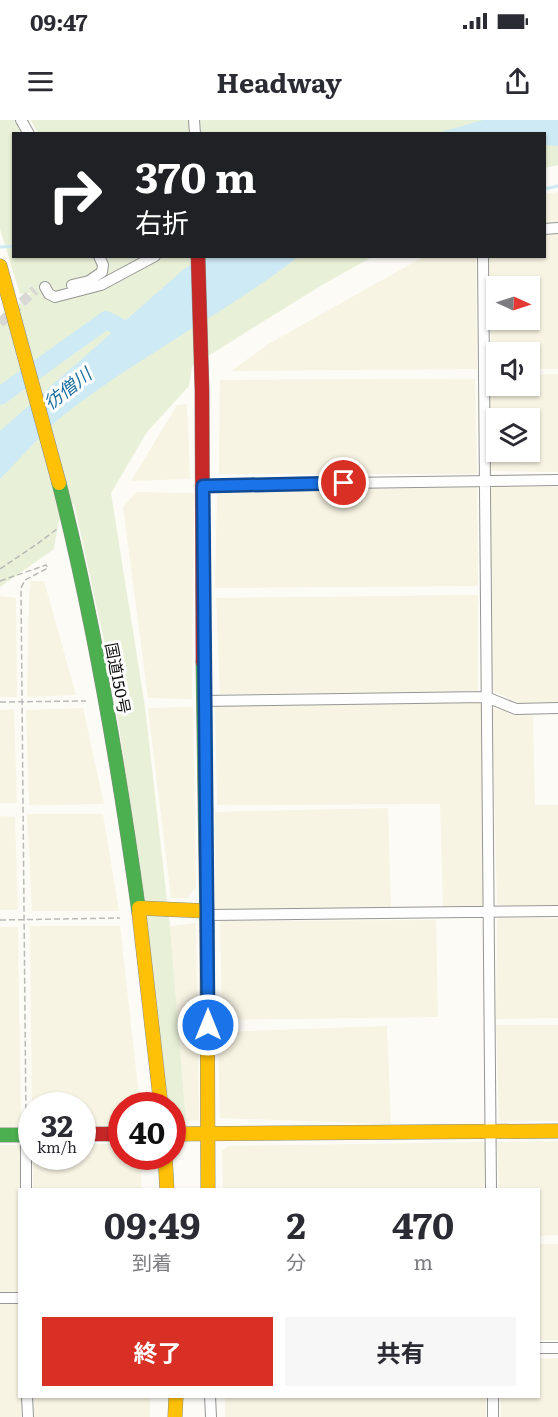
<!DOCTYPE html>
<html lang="ja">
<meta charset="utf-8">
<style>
body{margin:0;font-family:Literata,"Noto Sans JP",serif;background:#f7f7f7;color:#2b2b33;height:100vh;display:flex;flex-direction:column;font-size:22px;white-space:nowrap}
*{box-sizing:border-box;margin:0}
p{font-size:20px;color:#7c7c81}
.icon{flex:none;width:33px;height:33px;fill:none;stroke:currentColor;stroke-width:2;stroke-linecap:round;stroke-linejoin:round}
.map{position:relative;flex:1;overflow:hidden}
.drawer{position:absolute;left:18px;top:1068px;width:522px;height:210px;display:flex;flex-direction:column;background:#fff;border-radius:0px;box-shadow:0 2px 4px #0004}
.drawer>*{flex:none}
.guide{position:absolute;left:12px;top:12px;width:534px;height:126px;border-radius:0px;box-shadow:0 2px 4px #0004;background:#202124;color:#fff;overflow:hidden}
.needle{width:39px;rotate:93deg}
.fabs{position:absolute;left:486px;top:156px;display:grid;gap:12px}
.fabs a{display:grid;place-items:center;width:54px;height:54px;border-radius:0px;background:#fff;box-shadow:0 2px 4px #0004;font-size:30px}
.speed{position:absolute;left:18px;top:972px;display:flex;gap:12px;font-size:30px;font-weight:700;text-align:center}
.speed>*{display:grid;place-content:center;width:78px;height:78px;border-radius:50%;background:#fff;box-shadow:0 2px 4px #0004;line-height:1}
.speed small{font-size:15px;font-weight:400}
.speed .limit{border:9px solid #d22;background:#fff;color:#111}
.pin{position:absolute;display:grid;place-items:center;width:51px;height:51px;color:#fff;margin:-26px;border:3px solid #fff;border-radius:50%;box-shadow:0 2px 6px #0007}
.me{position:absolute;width:66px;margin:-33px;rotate:0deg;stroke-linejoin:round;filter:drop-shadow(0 0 4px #0008)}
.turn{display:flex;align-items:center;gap:21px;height:126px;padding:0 24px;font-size:27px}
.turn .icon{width:78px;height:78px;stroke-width:2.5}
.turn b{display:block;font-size:42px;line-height:51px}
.eta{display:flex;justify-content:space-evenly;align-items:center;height:102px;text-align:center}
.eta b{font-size:36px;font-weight:700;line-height:42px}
.button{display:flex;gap:12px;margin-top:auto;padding:12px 24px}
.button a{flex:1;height:69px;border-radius:0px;background:#d93025;color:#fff;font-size:24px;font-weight:700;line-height:69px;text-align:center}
.button a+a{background:#f7f7f7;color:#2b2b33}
.status{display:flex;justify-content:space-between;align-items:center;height:42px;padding:0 30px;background:#fff;direction:ltr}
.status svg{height:16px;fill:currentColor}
header{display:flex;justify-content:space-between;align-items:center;height:78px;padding:0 24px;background:#fff;font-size:27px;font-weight:700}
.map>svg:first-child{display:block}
.farmland{fill:#f8f4e3;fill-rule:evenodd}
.green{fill:#e8f1d7}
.water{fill:#cdeaf5}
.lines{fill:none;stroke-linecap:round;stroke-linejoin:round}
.stream{stroke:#cdeaf5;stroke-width:3}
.river{stroke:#cdeaf5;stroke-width:18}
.street-tunnel{stroke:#d9d8d4;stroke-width:10;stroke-dasharray:10 5;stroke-linecap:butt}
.street-casing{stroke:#969694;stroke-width:12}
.fast-casing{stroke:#8d8c8a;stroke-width:15}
.slow-casing{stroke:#8d8c8a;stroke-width:15}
.jam-casing{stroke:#8d8c8a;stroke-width:15}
.path{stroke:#b9b9b8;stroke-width:1.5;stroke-dasharray:6 3;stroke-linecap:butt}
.street{stroke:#fffefe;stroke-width:10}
.fast{stroke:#4caf50;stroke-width:14}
.slow{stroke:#ffc107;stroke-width:14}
.jam{stroke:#c62828;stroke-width:14}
.route-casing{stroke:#114b97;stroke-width:15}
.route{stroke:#1a73e8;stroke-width:10}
.labels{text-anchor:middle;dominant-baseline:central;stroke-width:6;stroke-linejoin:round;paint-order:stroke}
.street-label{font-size:16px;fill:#101010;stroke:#fff}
.water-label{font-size:18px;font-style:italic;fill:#1b6fa0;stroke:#fff}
</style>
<div class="status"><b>09:47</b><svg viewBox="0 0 49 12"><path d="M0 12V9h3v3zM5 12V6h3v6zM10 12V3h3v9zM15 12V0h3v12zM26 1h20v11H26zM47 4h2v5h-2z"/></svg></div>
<header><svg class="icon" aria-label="menu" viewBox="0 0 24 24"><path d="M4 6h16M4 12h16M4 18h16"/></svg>Headway<svg class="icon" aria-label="share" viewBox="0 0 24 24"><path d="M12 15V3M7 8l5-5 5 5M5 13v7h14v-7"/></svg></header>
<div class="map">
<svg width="558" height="1297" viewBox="0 0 558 1297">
<rect width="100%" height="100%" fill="#fcfbf6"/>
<path class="farmland" d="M558 72V105H545L544 74Z
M558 114V249H530V232H496V249H492L488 137 544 136 545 115ZM496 166H530V200H496Z
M423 137H476L477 249 231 251 270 223Z
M558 254V352L490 351V255H496V266H530V255ZM496 298H530V332H496Z
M475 259 477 354H219L220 260Z
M187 284 190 359 131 361 177 285Z
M477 367 478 466 215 468 217 371Z
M491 367H558V583L520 584 492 570Z
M136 372 194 373 192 579 148 578 123 387Z
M31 461H44L76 575 27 577 29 476Z
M478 475V572L220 574 216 478Z
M0 476 16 478 17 577H0Z
M481 581 484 788 443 787 440 684 217 685 215 586Z
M193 587 196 767 188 778H171L148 588Z
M83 588 104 684 29 685 26 590Z
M492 588 533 596 535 685H558V785H497Z
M14 589 17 683H0V590Z
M388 688 391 787 215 791V692Z
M27 694H103L119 791H32Z
M0 696 15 697 18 790H0Z
M497 798H558V898L496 899Z
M436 800 438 897 222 900 220 801Z
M196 803 199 1001H186L170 806Z
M30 806H120L140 985 122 986 121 1006 83 1007 82 986 32 985Z
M0 807H18L21 1009 0 1008Z
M496 905H558V1001H499Z
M387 906 391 1004 220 998 218 912Z
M558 1021V1115L539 1116 538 1070 499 1069 497 1022Z
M485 1022 484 1069H223L222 1031 229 1026Z
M83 1024H121L122 1036 136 1037 140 1042 142 1069H33V1037L82 1036Z
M0 1025H21L19 1178H0Z
M539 1124H558V1220H539Z
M0 1183H19L21 1297H0Z
M558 1238V1297H501L500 1277 538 1276 539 1239Z
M34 1277H150V1297H34Z
M225 1277H486V1297H225Z"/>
<path class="green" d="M0 0H21L28 13 14 14V136L94 137 102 151 98 137H372L322 165 192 246 189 266 147 312 111 373 145 587 170 806 186 1001 168 981 138 734 110 548 74 383 59 400 54 429 0 467V202L31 173 20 174 0 109Z
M31 0H558V45L545 48 544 14H38Z"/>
<path class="water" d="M483 0H558V26L545 25 544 14 438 13Z
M203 137H298C224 194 139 236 65 294 42 312 21 338 0 359V311L184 149Z"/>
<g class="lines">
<path class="stream" d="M544 69 558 66
M0 127 14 126"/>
<path class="river" d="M0 276 106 200 136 215"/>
<path class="street-tunnel" d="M0 203 35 170"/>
<g class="street-casing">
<path id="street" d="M21 0 29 14
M194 0 195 14
M544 109 558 108
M483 136 491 1070
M72 165 89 161 102 152 103 145 99 136
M45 167 49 174 55 177 101 165 155 136
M203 365 558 360
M203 581 486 577 516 589 558 588
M207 795 558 791
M26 1015V1070
M0 1178H20
M538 1228H558
M27 1276 28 1297
M210 1276 211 1297
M493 1276V1297"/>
</g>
<g class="fast-casing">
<path id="fast" d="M59 363C95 505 119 648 139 793
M203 542 207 811
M0 1015H32"/>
</g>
<g class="slow-casing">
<path id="slow" d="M0 146 59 363
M139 788 207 791
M139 793 161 986
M207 811 208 1070
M172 1014 558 1011
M165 1036 167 1070
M175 1297 176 1276"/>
</g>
<g class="jam-casing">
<path id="jam" d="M198 136 202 270 203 542
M82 1014H122"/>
</g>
<path class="path" d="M0 449 37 424 57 409
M0 461 46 445 48 448 25 460 21 468 26 1003
M0 582 86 581
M0 800 120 798"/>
<use href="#street" class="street"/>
<use href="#fast" class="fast"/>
<use href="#slow" class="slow"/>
<use href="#jam" class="jam"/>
</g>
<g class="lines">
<g class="route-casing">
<path id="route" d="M208 905 203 366 344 363"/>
</g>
<use href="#route" class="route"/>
</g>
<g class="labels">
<g class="street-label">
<text transform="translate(119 558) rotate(79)">国道150号</text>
</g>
<g class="water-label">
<text transform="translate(67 268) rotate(-38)">彷僧川</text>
</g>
</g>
</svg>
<div class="fabs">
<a><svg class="needle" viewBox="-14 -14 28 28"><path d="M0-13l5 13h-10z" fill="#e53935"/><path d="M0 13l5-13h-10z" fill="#7c7c81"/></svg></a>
<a><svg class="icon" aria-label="sound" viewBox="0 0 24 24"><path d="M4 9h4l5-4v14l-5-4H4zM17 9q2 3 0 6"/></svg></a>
<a><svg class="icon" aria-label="layers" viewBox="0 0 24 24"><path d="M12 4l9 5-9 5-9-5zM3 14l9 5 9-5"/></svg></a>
</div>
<div class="speed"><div>32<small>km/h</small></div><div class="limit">40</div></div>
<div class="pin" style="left:344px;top:363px;background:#d93025"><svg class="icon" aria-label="arrive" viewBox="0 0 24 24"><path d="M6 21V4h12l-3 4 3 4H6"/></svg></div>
<svg class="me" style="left:208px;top:905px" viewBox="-20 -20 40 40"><circle r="17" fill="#1a73e8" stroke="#fff" stroke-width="3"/><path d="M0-11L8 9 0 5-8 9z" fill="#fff"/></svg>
<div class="guide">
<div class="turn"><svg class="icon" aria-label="right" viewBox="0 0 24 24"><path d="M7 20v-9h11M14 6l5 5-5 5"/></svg><div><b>370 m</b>右折</div></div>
</div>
<section class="drawer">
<div class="eta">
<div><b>09:49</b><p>到着</p></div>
<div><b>2</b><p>分</p></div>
<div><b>470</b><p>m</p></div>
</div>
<div class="button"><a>終了</a><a>共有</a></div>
</section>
</div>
